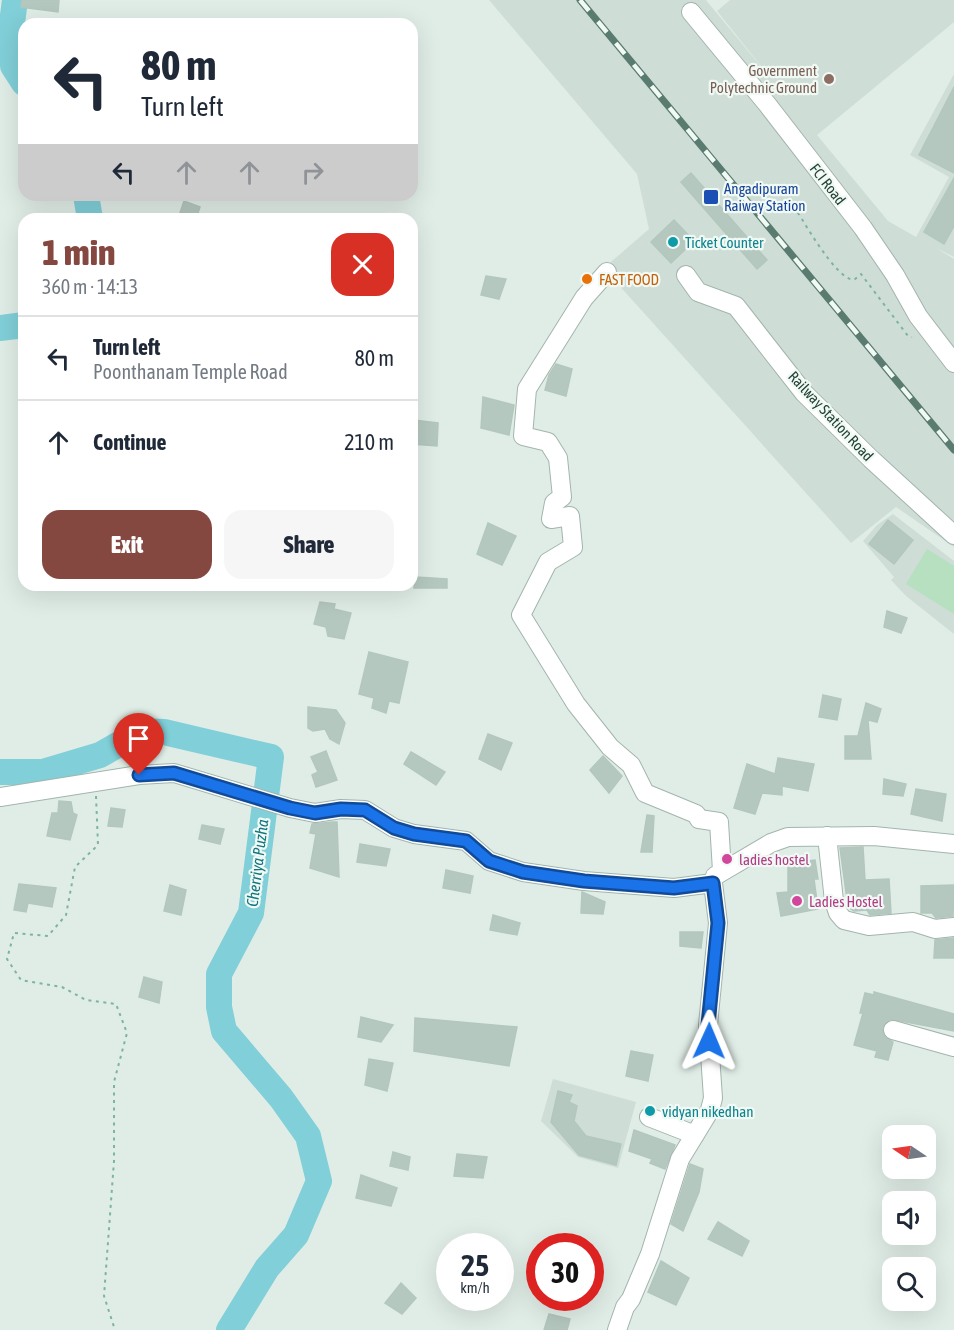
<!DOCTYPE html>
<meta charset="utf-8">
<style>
body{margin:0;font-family:"Asap Condensed",sans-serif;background:#f6f6f7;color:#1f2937;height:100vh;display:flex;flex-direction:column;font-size:22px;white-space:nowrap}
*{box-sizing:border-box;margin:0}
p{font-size:20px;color:#747a83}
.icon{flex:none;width:33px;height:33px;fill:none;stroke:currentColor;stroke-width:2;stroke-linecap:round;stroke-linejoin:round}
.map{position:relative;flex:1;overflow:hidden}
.details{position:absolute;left:18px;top:213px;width:400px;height:378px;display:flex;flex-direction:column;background:#fff;border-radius:18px;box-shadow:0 6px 24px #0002}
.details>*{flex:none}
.top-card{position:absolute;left:18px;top:18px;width:400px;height:183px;border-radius:18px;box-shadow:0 6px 24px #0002;background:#fff;color:#1f2937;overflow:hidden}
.needle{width:39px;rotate:283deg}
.controls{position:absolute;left:882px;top:1125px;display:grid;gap:12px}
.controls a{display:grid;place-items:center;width:54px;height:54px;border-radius:12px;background:#fff;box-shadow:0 6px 24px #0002;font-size:30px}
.speed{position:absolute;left:436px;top:1233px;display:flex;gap:12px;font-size:30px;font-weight:700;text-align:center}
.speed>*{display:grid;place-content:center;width:78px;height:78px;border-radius:50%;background:#fff;box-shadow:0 6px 24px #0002;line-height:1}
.speed small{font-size:15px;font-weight:400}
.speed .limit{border:9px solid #d22;background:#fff;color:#111}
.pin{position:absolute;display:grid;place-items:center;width:51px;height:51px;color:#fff;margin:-62px -26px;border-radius:50% 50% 50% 0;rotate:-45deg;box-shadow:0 0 6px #0007}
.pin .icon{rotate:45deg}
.me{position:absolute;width:66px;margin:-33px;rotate:1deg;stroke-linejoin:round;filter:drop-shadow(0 0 4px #0008)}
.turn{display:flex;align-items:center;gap:21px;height:126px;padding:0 24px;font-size:27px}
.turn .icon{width:78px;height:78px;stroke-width:2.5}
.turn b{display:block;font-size:42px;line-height:51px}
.lanes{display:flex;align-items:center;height:57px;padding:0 24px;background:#0003;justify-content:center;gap:30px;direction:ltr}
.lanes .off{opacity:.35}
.round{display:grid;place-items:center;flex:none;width:63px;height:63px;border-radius:18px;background:#f6f6f7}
.overview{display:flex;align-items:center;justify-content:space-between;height:102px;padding:0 24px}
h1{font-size:36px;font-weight:800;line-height:45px;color:#844840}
.primary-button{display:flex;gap:12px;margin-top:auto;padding:12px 24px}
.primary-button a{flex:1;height:69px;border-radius:18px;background:#844840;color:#fff;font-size:24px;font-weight:800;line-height:69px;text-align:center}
.primary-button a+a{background:#f6f6f7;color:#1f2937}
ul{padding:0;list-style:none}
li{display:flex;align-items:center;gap:18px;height:84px;padding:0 24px;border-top:2px solid #e0e1e3}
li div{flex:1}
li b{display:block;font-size:22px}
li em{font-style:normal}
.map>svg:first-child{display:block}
.built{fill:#ceddd5}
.green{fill:#b6e0bf}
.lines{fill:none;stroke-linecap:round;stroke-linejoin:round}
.river{stroke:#81cfd8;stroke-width:26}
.building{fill:#b5c8bf;stroke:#b2c7bd;stroke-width:1.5}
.minor-casing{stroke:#a2b5ad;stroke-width:20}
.path{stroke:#7db49f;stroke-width:2;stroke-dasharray:3 4.5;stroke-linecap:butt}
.minor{stroke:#fff;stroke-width:18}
.rail-casing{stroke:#597b70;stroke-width:7}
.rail{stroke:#f1f9f4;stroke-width:4.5;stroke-dasharray:14;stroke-linecap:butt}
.route-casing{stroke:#114b97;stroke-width:15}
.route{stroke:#1a73e8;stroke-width:10}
.education-dot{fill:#8d6e63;stroke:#f1f9f4;stroke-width:2}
.transit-dot{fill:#1a4fb4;stroke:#f1f9f4;stroke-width:2}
.culture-dot{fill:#0f9aa8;stroke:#f1f9f4;stroke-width:2}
.food-dot{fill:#e8710a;stroke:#f1f9f4;stroke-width:2}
.hotel-dot{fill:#d1479c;stroke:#f1f9f4;stroke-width:2}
.labels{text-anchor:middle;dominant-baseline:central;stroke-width:4.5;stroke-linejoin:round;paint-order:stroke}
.education-label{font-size:15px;fill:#785e54;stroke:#f1f9f4;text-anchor:end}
.street-label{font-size:15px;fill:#1f3f34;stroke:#f1f9f4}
.transit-label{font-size:15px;fill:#164399;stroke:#f1f9f4;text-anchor:start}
.culture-label{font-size:15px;fill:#0d838f;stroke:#f1f9f4;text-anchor:start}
.food-label{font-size:15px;fill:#c56008;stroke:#f1f9f4;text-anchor:start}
.hotel-label{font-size:15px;fill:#b23c85;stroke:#f1f9f4;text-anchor:start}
.water-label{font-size:16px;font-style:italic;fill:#127581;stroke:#f1f9f4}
</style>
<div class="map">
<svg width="954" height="1330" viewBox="0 0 954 1330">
<rect width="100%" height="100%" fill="#e0ede6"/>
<path class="built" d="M489 0H706L777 86 717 11 730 0H954V22L817 135 888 221 916 237 949 177 910 155 954 74V257L936 248 954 259V547L896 507 851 543 607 272 604 268 649 229 637 174Z
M893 514 954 561V634L906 596 891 580 894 577 863 541 877 525Z
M553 1079 636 1102 618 1168 578 1157 541 1121Z"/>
<path class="green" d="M927 549 954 566V614L906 584Z"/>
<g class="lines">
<path class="river" d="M15 0 12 23 13 66 24 83
M86 195 90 219
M0 328 24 325
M0 772H43L100 755 142 731 164 732 271 757 251 913 219 974V1007L224 1031 281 1098 308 1136 319 1181 296 1235 267 1268 229 1330"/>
</g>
<path class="building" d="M22 0H59L58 12 21 7Z
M954 87V173L919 155Z
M691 173 767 260 757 269 681 182Z
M954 178V226L944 244 924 232Z
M184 201 200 207 196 219H178Z
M674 220 694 241 671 263 651 242Z
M486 276 506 279 499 299 481 295Z
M556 364 572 369 566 396 545 390 549 375Z
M483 397 514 405 509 435 481 428Z
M413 420 438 423 437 446 412 444Z
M888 520 913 540 894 564 869 544Z
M488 523 516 536 502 565 477 554Z
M415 577 447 579V588H414Z
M320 602 335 604 334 609 351 613 344 639 328 636 326 627 314 624Z
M887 611 907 618 901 633 884 627Z
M369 652 408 662 399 703 389 701 386 713 372 708 374 698 359 694Z
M823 695 841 699 837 720 819 717Z
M866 703 881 709 877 722 868 720 871 759H845V736H858Z
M308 707 336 710 345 723 339 744 330 739 325 729 313 731 308 728Z
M488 734 512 743 501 770 479 759Z
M326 751 337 780 316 787 312 775 318 772 311 757Z
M411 752 445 772 436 785 404 764Z
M603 756 622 776 609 793 590 770Z
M778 758 814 764 808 791 782 786V795L762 793 755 814 734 808 747 764 775 774Z
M884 779 906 784 903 796 883 794Z
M916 789 946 794 942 821 911 814Z
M59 801 71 802 73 813 77 815 70 840 47 836 52 813H58Z
M111 808 125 810 122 827 108 826Z
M647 815 654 816 652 852H641Z
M333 822H337L339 877 310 868 316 834 310 833 312 824Z
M202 825 224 829 220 844 199 839Z
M360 844 390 849 386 866 357 862Z
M863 847 865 880 889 879 891 913 870 915 867 910 854 911 848 907 840 848Z
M815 860 818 879H814L818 909 781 916 777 893 788 892V863Z
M446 870 473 876 470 893 443 888Z
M19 884 56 888 52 907 28 903 26 912 14 910Z
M170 885 186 890 181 915 164 911Z
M954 885 953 916 936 918 932 913H921V886Z
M582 892 605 902 603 914 581 913Z
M493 915 520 923 517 935 490 930Z
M680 932H703L701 948 680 946Z
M954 938V958H934L935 940Z
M144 977 162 982 159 1003 139 997Z
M874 992 954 1014V1031L890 1019 882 1028 885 1037 893 1042 888 1060 875 1057 877 1051 854 1045 863 1013H860L865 993 874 995Z
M361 1017 393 1025 381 1042 358 1037Z
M415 1018 517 1027 509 1066 414 1051Z
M631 1051 653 1055 648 1081 626 1076Z
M369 1059 393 1063 387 1091 365 1085Z
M558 1091 572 1095 569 1102 577 1106 574 1121 586 1136 621 1144 616 1165 579 1155 551 1122Z
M634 1130 675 1145 665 1169 650 1163 652 1159 629 1151Z
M393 1152 410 1157 408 1170 390 1166Z
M457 1154 487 1157 483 1178 454 1176Z
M690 1164 703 1169 699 1192 683 1231 671 1224Z
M361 1175 397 1188 391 1206 356 1198Z
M718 1222 749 1241 742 1256 708 1239Z
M661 1261 689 1278 676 1305 648 1292Z
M401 1283 416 1298 402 1314 385 1303Z
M549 1314 570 1319 567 1330H544Z"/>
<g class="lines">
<g class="minor-casing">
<path id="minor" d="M691 12 767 104 863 228 895 275 918 316 954 363
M607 272 584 298 527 389 523 436 548 442 558 458 562 497 554 503 551 519 570 516 573 547 548 562 521 615 576 704 610 747 631 765 645 793 696 814 699 819 719 822 722 871
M686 275 698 292 736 306 804 393 871 459 954 535
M0 797 139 775 174 773 290 808 315 813 341 809 365 810 394 828 414 834 466 841 489 861 523 872 584 881 674 888 713 883
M827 836 834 901 838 913 844 920 869 926 913 922 935 929 954 927
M715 876 771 843 788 837 874 836 954 844
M893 1030 954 1047
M649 1117 695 1135
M617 1330 625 1307 631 1299 650 1254 680 1159 710 1110 713 1098 708 1025 718 923 713 883"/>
</g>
<path class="path" d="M790 200C802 218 835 279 854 280L861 274 908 336 912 337
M96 796 98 845 75 867 66 915 48 936 14 933 7 959 21 980 62 987 86 1000 116 1004 127 1033 114 1082V1161L104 1296 115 1330"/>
<use href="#minor" class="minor"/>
<g class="rail-casing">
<path id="rail" d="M580 0 954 450"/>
</g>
<use href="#rail" class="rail"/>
</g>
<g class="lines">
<g class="route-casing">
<path id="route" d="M139 775 174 773 290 808 315 813 341 809 365 810 394 828 414 834 466 841 489 861 523 872 584 881 674 888 713 883 718 923 708 1025 709 1041"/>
</g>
<use href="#route" class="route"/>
</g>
<circle class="education-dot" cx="829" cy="79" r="6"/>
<rect class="transit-dot" x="703" y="189" width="16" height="16" rx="3"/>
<g class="culture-dot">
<circle cx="673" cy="242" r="6"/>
<circle cx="650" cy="1111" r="6"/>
</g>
<circle class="food-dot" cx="587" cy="279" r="6"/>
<g class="hotel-dot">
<circle cx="727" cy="859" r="6"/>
<circle cx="797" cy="901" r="6"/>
</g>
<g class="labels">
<g class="education-label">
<text x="817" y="70">Government<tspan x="817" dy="17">Polytechnic Ground</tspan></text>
</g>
<g class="street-label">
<text transform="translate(828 184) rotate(52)">FCI Road</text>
<text transform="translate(831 416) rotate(47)">Railway Station Road</text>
</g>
<g class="transit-label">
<text x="724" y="188">Angadipuram<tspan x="724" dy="17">Raiway Station</tspan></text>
</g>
<g class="culture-label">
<text x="685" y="242">Ticket Counter</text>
<text x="662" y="1111">vidyan nikedhan</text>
</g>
<g class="food-label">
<text x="599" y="279">FAST FOOD</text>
</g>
<g class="hotel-label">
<text x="739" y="859">ladies hostel</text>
<text x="809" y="901">Ladies Hostel</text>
</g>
<g class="water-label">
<text transform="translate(257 863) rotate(-83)">Cherriya Puzha</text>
</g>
</g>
</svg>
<div class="controls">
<a><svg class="needle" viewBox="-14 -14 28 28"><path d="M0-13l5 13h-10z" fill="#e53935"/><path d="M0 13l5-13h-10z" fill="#747a83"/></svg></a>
<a><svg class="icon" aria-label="sound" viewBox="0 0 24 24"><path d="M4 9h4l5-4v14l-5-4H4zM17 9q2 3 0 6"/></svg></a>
<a><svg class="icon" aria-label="search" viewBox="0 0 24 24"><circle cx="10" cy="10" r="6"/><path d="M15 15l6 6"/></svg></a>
</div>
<div class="speed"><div>25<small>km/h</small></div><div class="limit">30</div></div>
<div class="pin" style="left:139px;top:775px;background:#d93025"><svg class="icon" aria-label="arrive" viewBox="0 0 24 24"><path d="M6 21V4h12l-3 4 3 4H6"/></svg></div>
<svg class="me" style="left:709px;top:1041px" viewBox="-20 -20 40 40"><path d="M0-17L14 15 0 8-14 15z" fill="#1a73e8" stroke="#fff" stroke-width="4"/></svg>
<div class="top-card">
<div class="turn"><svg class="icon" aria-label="left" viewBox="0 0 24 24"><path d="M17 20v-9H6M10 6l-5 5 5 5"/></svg><div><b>80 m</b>Turn left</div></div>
<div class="lanes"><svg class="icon" aria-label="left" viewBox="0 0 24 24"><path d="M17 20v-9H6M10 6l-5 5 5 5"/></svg><svg class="icon off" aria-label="ahead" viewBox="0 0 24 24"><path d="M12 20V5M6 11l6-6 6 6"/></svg><svg class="icon off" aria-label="ahead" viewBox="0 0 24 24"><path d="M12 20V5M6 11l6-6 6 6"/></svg><svg class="icon off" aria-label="right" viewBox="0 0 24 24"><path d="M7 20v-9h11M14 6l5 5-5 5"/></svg></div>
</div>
<section class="details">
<div class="overview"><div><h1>1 min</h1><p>360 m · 14:13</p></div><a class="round" style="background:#d93025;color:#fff"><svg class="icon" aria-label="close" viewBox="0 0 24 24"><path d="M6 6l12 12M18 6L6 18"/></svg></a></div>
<ul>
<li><svg class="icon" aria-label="left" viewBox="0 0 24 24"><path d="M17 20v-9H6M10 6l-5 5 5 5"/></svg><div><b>Turn left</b><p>Poonthanam Temple Road</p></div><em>80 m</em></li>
<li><svg class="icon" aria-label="ahead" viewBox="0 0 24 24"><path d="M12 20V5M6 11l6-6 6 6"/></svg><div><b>Continue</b></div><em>210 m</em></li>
</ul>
<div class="primary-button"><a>Exit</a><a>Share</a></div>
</section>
</div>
